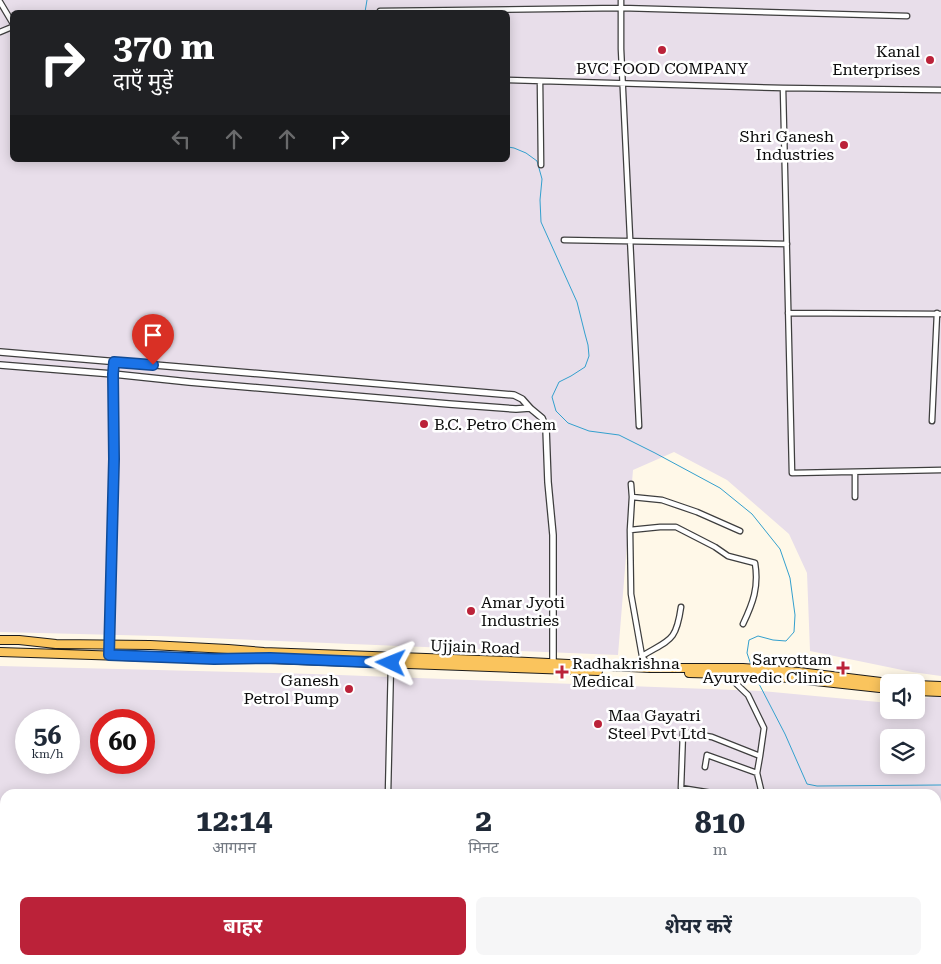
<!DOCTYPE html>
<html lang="hi">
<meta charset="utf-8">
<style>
body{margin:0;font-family:"Roboto Serif","Noto Sans Devanagari",serif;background:#f6f6f7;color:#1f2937;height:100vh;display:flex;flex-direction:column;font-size:19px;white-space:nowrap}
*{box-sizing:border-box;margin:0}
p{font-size:16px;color:#747a83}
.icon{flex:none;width:28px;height:28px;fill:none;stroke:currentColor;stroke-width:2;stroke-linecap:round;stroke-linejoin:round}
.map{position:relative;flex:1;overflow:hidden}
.details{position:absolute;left:0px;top:789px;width:941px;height:176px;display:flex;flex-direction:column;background:#fff;border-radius:15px 15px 0 0;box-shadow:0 2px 12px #0003}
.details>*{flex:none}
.banner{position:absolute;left:10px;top:10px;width:500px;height:152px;border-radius:8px;box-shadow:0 2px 12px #0003;background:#202124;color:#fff;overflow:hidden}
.controls{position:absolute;left:880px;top:674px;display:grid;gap:10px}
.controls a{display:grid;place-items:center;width:45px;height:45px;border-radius:8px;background:#fff;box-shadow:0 2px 12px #0003;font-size:25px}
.speed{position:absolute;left:15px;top:709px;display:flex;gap:10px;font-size:25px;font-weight:700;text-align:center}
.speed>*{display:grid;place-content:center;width:65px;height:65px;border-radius:50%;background:#fff;box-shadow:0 2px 12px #0003;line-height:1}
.speed small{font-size:12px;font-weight:400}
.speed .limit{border:8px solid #d22;background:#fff;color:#111}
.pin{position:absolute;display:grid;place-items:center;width:42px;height:42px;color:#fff;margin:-51px -21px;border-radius:50% 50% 50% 0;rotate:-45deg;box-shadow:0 0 5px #0007}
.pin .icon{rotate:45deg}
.me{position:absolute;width:55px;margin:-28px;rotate:272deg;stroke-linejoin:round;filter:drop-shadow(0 0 4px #0008)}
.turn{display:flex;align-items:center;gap:18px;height:105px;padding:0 20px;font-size:22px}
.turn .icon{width:65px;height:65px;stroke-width:2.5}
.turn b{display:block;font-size:35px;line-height:42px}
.lanes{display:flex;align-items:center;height:48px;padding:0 20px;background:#0003;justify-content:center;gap:25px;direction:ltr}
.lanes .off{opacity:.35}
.eta{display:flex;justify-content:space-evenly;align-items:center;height:85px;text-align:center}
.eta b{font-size:30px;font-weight:700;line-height:35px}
.cta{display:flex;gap:10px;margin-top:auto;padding:10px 20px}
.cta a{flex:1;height:58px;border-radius:8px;background:#bb2239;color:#fff;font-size:20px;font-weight:700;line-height:58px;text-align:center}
.cta a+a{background:#f6f6f7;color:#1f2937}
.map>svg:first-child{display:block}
.industrial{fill:#e8deea;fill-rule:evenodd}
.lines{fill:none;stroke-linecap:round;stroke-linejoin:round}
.stream{stroke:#33a0ce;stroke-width:1}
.minor-casing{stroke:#3e3e3e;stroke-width:7}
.tertiary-casing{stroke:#3e3e3e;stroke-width:8}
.primary-casing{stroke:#1c1c1c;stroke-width:10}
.minor{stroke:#fff;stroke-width:4.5}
.tertiary{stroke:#fff;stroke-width:5.5}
.primary{stroke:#fac45d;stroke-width:8}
.route-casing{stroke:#114b97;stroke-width:12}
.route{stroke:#1a73e8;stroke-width:9}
.poi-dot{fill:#bb2239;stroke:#fff;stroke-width:2}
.labels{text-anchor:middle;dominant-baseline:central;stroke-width:5;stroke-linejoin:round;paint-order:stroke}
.poi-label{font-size:16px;fill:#0b0b0b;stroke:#fff;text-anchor:end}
.street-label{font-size:16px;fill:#0b0b0b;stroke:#fff}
</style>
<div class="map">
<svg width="941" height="964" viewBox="0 0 941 964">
<rect width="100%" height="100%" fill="#fff8e8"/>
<path class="industrial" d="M0 0H941V676L912 672 810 651 807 573 789 534 727 480 674 452 633 470 618 655 158 636 0 632ZM12 12H508V160H12Z
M0 666 313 674 762 691 889 703V710H916V700L941 695V964H0ZM26 720H69V762H26ZM101 720H144V762H101ZM889 738H916V765H889ZM5 794H936V960H5Z"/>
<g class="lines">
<path class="stream" d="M365 12 367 0
M508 147 514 148 526 153 537 161 542 179 540 200 541 222 577 302 585 334 588 345 589 356 585 367 571 376 559 382 552 397 556 411 568 423 589 431 619 435 655 453 720 488 752 514 780 549 790 578 795 615 794 632 786 641 773 640 758 636 749 640 747 653 751 665
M756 678 785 734 807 784 817 786 941 785"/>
<g class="minor-casing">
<path id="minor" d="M621 0V49L639 426
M0 2 12 22
M380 11 621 8 907 16
M0 32 12 27
M508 80 783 88 941 90
M540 81 541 165
M783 88 792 473 941 470
M564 240 787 244
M788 313 941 314
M932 421 937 313
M855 472V497
M631 484 632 497 630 530 631 594 642 656 649 667
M632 497 662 500 697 512 740 531
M630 530 660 527H676L715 547 728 556 755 563C759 587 753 603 743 624
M642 656C670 639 676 642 681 607
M760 756 757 773 762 794
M705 767 707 755 757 773
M712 793 681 788 683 732 712 737 760 756 764 728 748 695 727 675
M388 794 391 663
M936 864H941
M0 878 5 877
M386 964 387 960
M940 964 941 931"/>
</g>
<g class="tertiary-casing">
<path id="tertiary" d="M0 352 514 395 522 399 530 408 542 418 546 428 548 482 553 535V665
M0 365 113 374 189 382 449 404 516 409 530 408
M109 655 114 459 113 374 115 362"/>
</g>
<g class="primary-casing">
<path id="primary" d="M0 640H19L56 644 150 645 228 649 264 652 507 661 650 668H743L799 672 889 683
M0 652 214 659H271L598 671
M689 673 760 675 889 689
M916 685 941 686
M916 691 941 692"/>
</g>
<use href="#minor" class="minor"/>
<use href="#tertiary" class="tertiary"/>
<use href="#primary" class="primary"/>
</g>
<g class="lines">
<g class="route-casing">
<path id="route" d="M153 365 114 362 113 374 114 459 109 655 214 659 270 658 391 663"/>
</g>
<use href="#route" class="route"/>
</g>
<g class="poi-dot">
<circle cx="662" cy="50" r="5"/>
<circle cx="930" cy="60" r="5"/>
<circle cx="844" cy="145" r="5"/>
<circle cx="424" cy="424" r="5"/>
<circle cx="471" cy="611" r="5"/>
<path d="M840.5 660.5h5v5h5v5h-5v5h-5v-5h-5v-5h5z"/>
<path d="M559.5 664.5h5v5h5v5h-5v5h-5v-5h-5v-5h5z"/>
<circle cx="349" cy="689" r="5"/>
<circle cx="598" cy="724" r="5"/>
</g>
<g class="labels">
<g class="poi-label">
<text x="920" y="51">Kanal<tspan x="920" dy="18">Enterprises</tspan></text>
<text x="662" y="68" text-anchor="middle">BVC FOOD COMPANY</text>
<text x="834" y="136">Shri Ganesh<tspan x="834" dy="18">Industries</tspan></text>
<text x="434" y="424" text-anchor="start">B.C. Petro Chem</text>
<text x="481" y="602" text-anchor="start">Amar Jyoti<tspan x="481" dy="18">Industries</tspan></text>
<text x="832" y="659">Sarvottam<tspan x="832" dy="18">Ayurvedic Clinic</tspan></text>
<text x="572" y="663" text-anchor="start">Radhakrishna<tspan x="572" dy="18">Medical</tspan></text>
<text x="339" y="680">Ganesh<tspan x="339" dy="18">Petrol Pump</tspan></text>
<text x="608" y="715" text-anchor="start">Maa Gayatri<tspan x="608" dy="18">Steel Pvt Ltd</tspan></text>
</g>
<g class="street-label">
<text transform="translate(475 647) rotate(2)">Ujjain Road</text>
</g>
</g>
</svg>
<div class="controls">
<a><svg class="icon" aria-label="sound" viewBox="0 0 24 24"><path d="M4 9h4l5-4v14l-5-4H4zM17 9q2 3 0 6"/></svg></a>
<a><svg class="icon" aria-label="layers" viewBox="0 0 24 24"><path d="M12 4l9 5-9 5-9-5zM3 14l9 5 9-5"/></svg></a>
</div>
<div class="speed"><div>56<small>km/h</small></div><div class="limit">60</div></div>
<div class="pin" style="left:153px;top:365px;background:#d93025"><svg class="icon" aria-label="arrive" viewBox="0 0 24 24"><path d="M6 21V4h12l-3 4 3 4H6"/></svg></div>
<svg class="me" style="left:391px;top:663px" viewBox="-20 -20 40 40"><path d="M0-17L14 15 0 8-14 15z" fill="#1a73e8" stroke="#fff" stroke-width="4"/></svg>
<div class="banner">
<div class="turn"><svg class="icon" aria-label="right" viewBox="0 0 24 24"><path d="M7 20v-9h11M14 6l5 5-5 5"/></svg><div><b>370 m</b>दाएँ मुड़ें</div></div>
<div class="lanes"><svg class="icon off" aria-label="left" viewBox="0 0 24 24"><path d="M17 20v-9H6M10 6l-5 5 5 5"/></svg><svg class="icon off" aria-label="ahead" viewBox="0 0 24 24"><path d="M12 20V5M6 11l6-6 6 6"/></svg><svg class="icon off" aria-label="ahead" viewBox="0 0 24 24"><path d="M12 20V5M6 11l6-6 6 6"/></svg><svg class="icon" aria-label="right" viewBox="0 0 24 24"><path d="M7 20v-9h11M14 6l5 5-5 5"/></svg></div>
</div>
<section class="details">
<div class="eta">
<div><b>12:14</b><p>आगमन</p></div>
<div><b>2</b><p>मिनट</p></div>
<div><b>810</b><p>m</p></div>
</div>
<div class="cta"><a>बाहर</a><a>शेयर करें</a></div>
</section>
</div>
